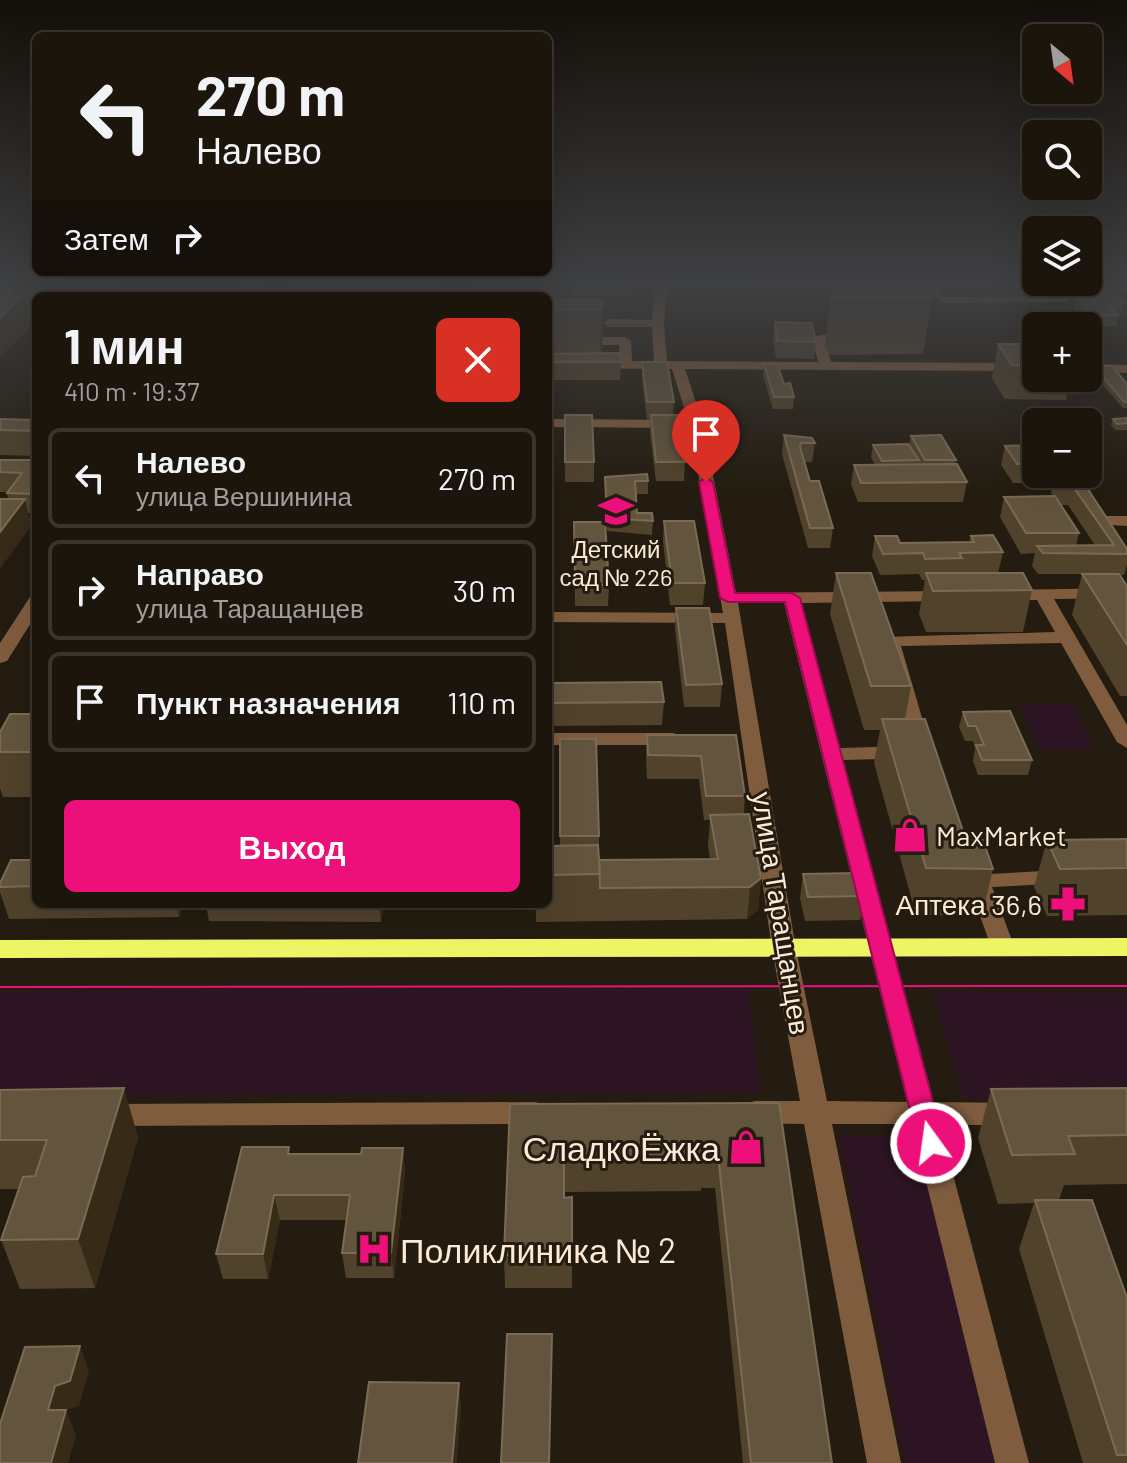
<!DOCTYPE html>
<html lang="ru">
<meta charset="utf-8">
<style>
body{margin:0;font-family:Barlow,sans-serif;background:#241e15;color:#f1f3f6;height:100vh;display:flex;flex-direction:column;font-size:30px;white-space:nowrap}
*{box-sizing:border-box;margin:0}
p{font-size:26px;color:#a09f9d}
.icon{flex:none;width:44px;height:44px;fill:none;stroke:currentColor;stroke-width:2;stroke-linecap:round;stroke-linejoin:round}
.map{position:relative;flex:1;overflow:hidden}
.sheet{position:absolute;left:32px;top:292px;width:520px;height:616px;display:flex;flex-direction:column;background:#1b150c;border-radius:12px;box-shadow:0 8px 32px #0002,0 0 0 2px #39342d}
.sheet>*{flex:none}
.top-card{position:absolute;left:32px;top:32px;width:520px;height:244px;border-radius:12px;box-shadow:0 8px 32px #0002,0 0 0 2px #39342d;background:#1b150c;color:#f1f3f6;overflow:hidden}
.needle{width:52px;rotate:151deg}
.buttons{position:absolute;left:1022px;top:24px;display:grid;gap:16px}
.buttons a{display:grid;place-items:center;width:80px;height:80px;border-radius:12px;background:#1b150c;box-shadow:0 8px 32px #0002,0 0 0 2px #39342d;font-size:40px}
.pin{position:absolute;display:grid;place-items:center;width:68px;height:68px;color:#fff;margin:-82px -34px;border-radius:50% 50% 50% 0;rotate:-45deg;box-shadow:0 0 8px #0007}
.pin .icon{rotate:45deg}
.me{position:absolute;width:88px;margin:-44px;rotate:346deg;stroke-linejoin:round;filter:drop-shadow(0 0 6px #0008)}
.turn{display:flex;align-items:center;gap:28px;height:168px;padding:0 32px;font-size:36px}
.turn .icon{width:104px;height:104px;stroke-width:2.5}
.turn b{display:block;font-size:56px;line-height:68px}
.then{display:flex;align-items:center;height:76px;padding:0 32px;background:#0003;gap:16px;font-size:30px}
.round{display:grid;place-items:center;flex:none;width:84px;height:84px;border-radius:12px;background:#241e15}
.headline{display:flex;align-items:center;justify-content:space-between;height:136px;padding:0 32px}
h1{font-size:48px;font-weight:700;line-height:60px}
.action{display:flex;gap:16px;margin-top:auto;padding:16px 32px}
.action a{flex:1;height:92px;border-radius:12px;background:#ee107a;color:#fff;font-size:32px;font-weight:700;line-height:92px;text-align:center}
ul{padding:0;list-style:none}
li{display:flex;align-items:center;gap:24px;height:100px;margin:0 16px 12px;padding:0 16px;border:4px solid #39342d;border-radius:12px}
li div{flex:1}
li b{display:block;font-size:30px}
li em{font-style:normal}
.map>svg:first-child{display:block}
.green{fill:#2d1423}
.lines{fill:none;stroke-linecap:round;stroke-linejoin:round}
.minor{fill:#805c3e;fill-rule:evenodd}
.major{fill:#eef565;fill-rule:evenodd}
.tram{stroke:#ee107a;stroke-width:2}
.wall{fill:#51422b;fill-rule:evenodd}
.shaded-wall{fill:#372b18}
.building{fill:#63543d;stroke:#7b6b55;stroke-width:2}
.route{fill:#ee107a;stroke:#9b0a4f;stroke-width:2}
.labels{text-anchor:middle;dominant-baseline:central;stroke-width:6;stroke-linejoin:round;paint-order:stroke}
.far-poi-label{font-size:24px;fill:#fcead6;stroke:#241c10}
.poi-label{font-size:28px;fill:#fcead6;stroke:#241c10;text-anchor:start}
.street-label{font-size:28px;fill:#fcead6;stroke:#241c10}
.near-poi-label{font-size:34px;fill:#fcead6;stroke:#241c10;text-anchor:end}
</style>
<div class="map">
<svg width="1127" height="1463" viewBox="0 0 1127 1463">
<rect width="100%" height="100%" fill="#241c10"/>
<path class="green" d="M1019 704H1073L1095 750H1040Z
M748 988 761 1092 0 1097V991Z
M932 991 1127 993V1096L964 1099Z
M839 1135 919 1136 1000 1463H904Z"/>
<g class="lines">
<path class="minor" d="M655 285H667L664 324 667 361 818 362 812 338C822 332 849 333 859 339L853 343 825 342 831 362 1036 363V371L685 369 703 424 736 593 948 591 957 596 948 601 802 603 840 748 910 746 881 641 884 637 1055 632 1037 600H1004L995 595 1004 590 1127 588V598L1054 599 1127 725V748L1117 742 1061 643 901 646 932 752 922 758 843 760 934 1102 1011 1103 1021 1106 1025 1114 1021 1122 1011 1125H940L1029 1463H995L912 1124H832L901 1463H867L804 1124 755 1123 745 1120 741 1112 745 1104 755 1101H800L772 949 725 623 548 622V612L723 613 690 428 548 427V419L688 420 672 369 548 368V360L620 361 619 345H548V337H625L631 341 632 361H654L652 327H609L603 323 609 319 652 320ZM738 603H784L907 1102 827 1101 796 949Z
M925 285H936L945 297 1065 296 1071 299 1065 302 942 303Z
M1116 285H1127V295Z
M1088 364 1127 365V373L1088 372Z
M1099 516H1127V526L1093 524 1091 521Z
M36 596V615L7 661 0 663V643L30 597Z
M548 733H674L684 739 674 745H548Z
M1063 870 1071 873 1074 878 1071 883 992 887 1014 946 1011 952 1002 955 993 952 967 880 970 875Z
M535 1102 545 1105 549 1113 545 1121 535 1124 107 1126 97 1123 93 1115 97 1107 107 1104Z"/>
<path class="major" d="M1127 938V956L0 958V940Z"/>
<path class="tram" d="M0 987 1127 986"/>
</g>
<path class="wall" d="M10 285 47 296H36V325H32Z
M65 285H122L117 292H66Z
M284 285H452L442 289 437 296H285Z
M476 285H641V287H630V295L512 294V296H474Z
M936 285H1005V288L1000 289H943Z
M1056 285H1111L1119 293 1118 298 1124 302 1122 313H1117L1118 315 1116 326H1090L1074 308 1075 303Z
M831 290 932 297 923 354 829 355 825 347Z
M548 300H603L602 345 601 353 621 362 620 380H548Z
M775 322 816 342 814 359 776 358 773 339Z
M998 344H1036V378H1070L1066 400 1005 399 992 378Z
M642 362 674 402 673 415 685 462 684 481H656L650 434V420H647L642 380Z
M764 364 784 384 794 397 793 409H773L763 376Z
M1094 366 1127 384V408H1123L1092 372Z
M1025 413 1043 421V422H1036V427L1031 428 1024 419Z
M565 415 594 462V482H565Z
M1127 418V430H1116L1111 425 1113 419Z
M0 419 36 420V456L0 455Z
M784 435 815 443 812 462H804L810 481 833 528 830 548H808L782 454Z
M911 436 956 460 955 464 967 482 963 502H858L851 484 854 465H875L871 457 873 445H909Z
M1036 445V474H1078L1127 549V565L1124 575H1120L1127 586V696H1120L1072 615 1082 574H1038L1032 566 1035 553 1021 554 1000 517 1004 497 1053 496 1051 493 1054 483H1013L1001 465 1005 446ZM1061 505H1068L1095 545H1076L1079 533Z
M0 460H36V513H28L31 526 8 499 7 493V492H0Z
M605 477 648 481V494H636L637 513 653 521 652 535 607 531Z
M664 521 705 583 703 605H670L663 541Z
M574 522 609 585 608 606H575Z
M875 536 900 543 969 542 971 536 1003 552 998 573 1032 590 1023 632H926L919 614 925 580H922L919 574 880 575 872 556Z
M836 573 911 686 905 719 966 840 993 869 982 916 916 915 874 763 880 730H864L830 614Z
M676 608 722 684 720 707H684L675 629Z
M548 683 664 702 662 725 548 726Z
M963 712 1032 760 1028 775H978L973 761 975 748 973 741H965L959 727Z
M36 714V797H3L0 788V732Z
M647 735H736L745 796 744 814 761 878 758 910 747 919 536 922V904H548V846H560V739L599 836V860L710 859 708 846 710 820H704L699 779H647L646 758Z
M1127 839V915L1047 916 1034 887 1047 840Z
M36 860V904H184L179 917 9 919 0 892V883Z
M803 874 864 896 860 920 805 921 800 898Z
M206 904H384L381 922 209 921Z
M1127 1088V1184L1064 1185 1059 1200 1127 1298V1463H1083L1019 1249 1034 1203 998 1204 978 1138 991 1089Z
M0 1090 138 1137 95 1288 20 1289 1 1240 19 1189H0Z
M779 1103 832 1463H743L715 1188H701V1191L564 1192V1198L572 1197V1288H505L504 1255 510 1104Z
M403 1148 405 1173 394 1278H346L342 1253 347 1220H280L268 1279H223L216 1254 291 1154H361Z"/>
<path class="shaded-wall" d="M264 285H276L277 296H257Z
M422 285H452L442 289V296H437Z
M509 285H512V296H508Z
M45 286 47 296H37V294Z
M24 293 32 325 0 358V318Z
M603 300 602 345 600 356 601 310Z
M25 499 31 526 0 569V532Z
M36 742V769L31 752Z
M761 878 758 910 747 919 750 887Z
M176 904H184L179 917Z
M379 904H384L381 922Z
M124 1088 138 1137 95 1288 78 1239Z
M403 1148 405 1173 394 1278 391 1253Z
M274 1195 280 1220 268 1279 263 1254Z
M552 1334 550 1463H549Z
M80 1346 89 1371 79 1406 66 1410 76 1435 68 1463H51L48 1410 55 1386Z
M459 1383 461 1407 457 1463H452Z"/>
<path class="building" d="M10 285 45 286 37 294 24 293 0 318V295Z
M240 285H264L257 296H232Z
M413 285H440L437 296H408Z
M476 285H509L508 292H474Z
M1070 285H1111L1119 293H1110L1124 302 1107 303 1118 315H1093L1077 297H1083Z
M927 289 932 297 835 298 831 290Z
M71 295 187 296H70Z
M548 300H603L601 310H548Z
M775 322 812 323 816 342 777 341Z
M998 344H1036V365H1012Z
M620 353 621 362H548V354Z
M642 362H667L674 402H647Z
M764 364H777L784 384 790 383 794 397H774Z
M1094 366H1112L1127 384V402H1124Z
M1025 413H1037L1043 421H1032Z
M565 415H592L594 462H565Z
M651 415H678L685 462H656Z
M1127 418V423L1117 424 1113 419Z
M0 419 36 420V431L0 430Z
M784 435 812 438 815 443H801L800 447 810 481H819L833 528H810Z
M941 435 956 460H925L911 436Z
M908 444 919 460 882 461 873 445Z
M1036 445V463L1017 464 1005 446Z
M0 460H36V494L7 493 22 473 0 472Z
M957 464 967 482 861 483 854 465Z
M647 474 648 481H635L637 513H652L653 521 607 518 605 477Z
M1056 474H1078L1127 549V554L1043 553 1037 546 1114 545 1072 485H1065Z
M1055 496 1079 533H1026L1004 497Z
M0 499H25L0 532Z
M664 521H694L705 583H672Z
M574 522H605L609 585H575Z
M993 535 1003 552 959 553 962 558 925 559 923 553 883 554 875 536H897L900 543 974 542 971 536Z
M836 573H871L911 686H871Z
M926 573H1023L1032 590 933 591Z
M1082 574H1119L1127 586V645Z
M676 608H709L722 684 686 685Z
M661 682 664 702 548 703V683Z
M1010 711 1032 760H982L976 745H984L976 726H968L963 712Z
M10 714H36V742L31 752H0V732Z
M882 719H925L966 840H983L993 869 926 868Z
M647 735H736L745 796H706L701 756 648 755Z
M560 739H596L599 836H560Z
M749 814 761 878 750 887 600 888 599 860 718 859 710 815Z
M1127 839V868L1060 869 1047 840Z
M598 845 600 874 548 875V846Z
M11 860H36V886L0 887V883Z
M857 873 864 896 808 897 803 874Z
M124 1088 78 1239 1 1240 23 1177 35 1176 47 1140H0V1090Z
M1127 1088V1135L1068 1136 1075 1154 1012 1155 991 1089Z
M779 1103 832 1463H751L718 1155 704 1154V1158H564V1198L572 1197V1254L504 1255 510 1104Z
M242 1147H289L288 1154H361L362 1148H403L391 1253H342L350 1195H274L263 1254H216Z
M1035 1200H1092L1127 1298V1455H1117Z
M507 1334H552L549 1463H501Z
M80 1346 70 1381 55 1386 48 1410H66L51 1463H0V1424L25 1347Z
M369 1382 459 1383 452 1463H358Z"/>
<linearGradient id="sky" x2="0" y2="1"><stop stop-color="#140f09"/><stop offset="0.58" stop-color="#3f4042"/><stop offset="1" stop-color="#3f4042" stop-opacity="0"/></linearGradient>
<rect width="1127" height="490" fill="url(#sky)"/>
<path class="route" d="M706 478 713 482 735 593H792L800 598 944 1143 940 1151 931 1154 922 1151 918 1143 785 602H728L720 598 699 482Z"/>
<defs>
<g id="school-bare" transform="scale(2.76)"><path d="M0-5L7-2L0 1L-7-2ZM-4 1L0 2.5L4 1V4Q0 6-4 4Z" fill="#ee107a" stroke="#241c10" stroke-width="2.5" paint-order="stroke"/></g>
<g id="shop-bare" transform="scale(2.76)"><path d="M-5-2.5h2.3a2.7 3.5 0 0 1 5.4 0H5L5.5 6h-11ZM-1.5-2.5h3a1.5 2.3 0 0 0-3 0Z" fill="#ee107a" stroke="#241c10" stroke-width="2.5" paint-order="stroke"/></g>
<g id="pharmacy-bare" transform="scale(2.76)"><path d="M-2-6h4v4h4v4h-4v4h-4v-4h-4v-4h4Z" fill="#ee107a" stroke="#241c10" stroke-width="2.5" paint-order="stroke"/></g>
<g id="hospital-bare" transform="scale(2.76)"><path d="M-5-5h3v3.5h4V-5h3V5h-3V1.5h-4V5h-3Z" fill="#ee107a" stroke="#241c10" stroke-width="2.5" paint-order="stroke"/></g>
</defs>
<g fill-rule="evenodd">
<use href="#school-bare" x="616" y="511"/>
<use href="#shop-bare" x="910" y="835"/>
<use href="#pharmacy-bare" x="1068" y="904"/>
<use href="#shop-bare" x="746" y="1147"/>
<use href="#hospital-bare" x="374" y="1249"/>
</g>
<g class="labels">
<g class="far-poi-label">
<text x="616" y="548">Детский<tspan x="616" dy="28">сад № 226</tspan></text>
</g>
<g class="poi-label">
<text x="936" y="835">MaxMarket</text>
<text x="1042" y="904" text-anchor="end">Аптека 36,6</text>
</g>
<g class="street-label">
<text transform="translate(782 913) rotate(81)">улица Таращанцев</text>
</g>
<g class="near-poi-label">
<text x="720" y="1147">СладкоЁжка</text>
<text x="400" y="1249" text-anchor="start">Поликлиника № 2</text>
</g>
</g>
</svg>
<div class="buttons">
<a><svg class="needle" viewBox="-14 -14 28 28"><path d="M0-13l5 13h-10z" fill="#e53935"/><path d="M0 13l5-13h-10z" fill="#a09f9d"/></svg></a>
<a><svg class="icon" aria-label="search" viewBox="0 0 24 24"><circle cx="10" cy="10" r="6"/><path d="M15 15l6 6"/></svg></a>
<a><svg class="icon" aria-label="layers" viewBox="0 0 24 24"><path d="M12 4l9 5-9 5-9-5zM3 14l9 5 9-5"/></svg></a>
<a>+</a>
<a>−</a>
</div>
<div class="pin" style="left:706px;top:482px;background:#d93025"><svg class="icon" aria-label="arrive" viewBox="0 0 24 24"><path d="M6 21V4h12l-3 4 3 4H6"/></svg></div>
<svg class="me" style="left:931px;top:1143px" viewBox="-20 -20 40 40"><circle r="17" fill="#ee107a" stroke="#fff" stroke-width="3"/><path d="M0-11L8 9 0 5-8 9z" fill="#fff"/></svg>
<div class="top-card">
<div class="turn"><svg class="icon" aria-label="left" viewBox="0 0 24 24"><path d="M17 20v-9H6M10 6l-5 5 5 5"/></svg><div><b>270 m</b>Налево</div></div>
<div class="then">Затем<svg class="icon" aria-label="right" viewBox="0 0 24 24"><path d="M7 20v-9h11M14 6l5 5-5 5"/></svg></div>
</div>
<section class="sheet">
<div class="headline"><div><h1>1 мин</h1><p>410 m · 19:37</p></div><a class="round" style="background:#d93025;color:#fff"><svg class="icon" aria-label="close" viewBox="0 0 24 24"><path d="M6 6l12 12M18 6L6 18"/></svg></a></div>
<ul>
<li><svg class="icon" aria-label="left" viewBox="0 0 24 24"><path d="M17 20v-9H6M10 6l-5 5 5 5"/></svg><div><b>Налево</b><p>улица Вершинина</p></div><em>270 m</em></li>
<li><svg class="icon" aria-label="right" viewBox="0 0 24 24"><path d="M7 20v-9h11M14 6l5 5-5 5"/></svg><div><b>Направо</b><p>улица Таращанцев</p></div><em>30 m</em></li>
<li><svg class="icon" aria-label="arrive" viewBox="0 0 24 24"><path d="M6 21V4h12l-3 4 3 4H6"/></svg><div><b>Пункт назначения</b></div><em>110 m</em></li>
</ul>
<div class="action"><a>Выход</a></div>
</section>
</div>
